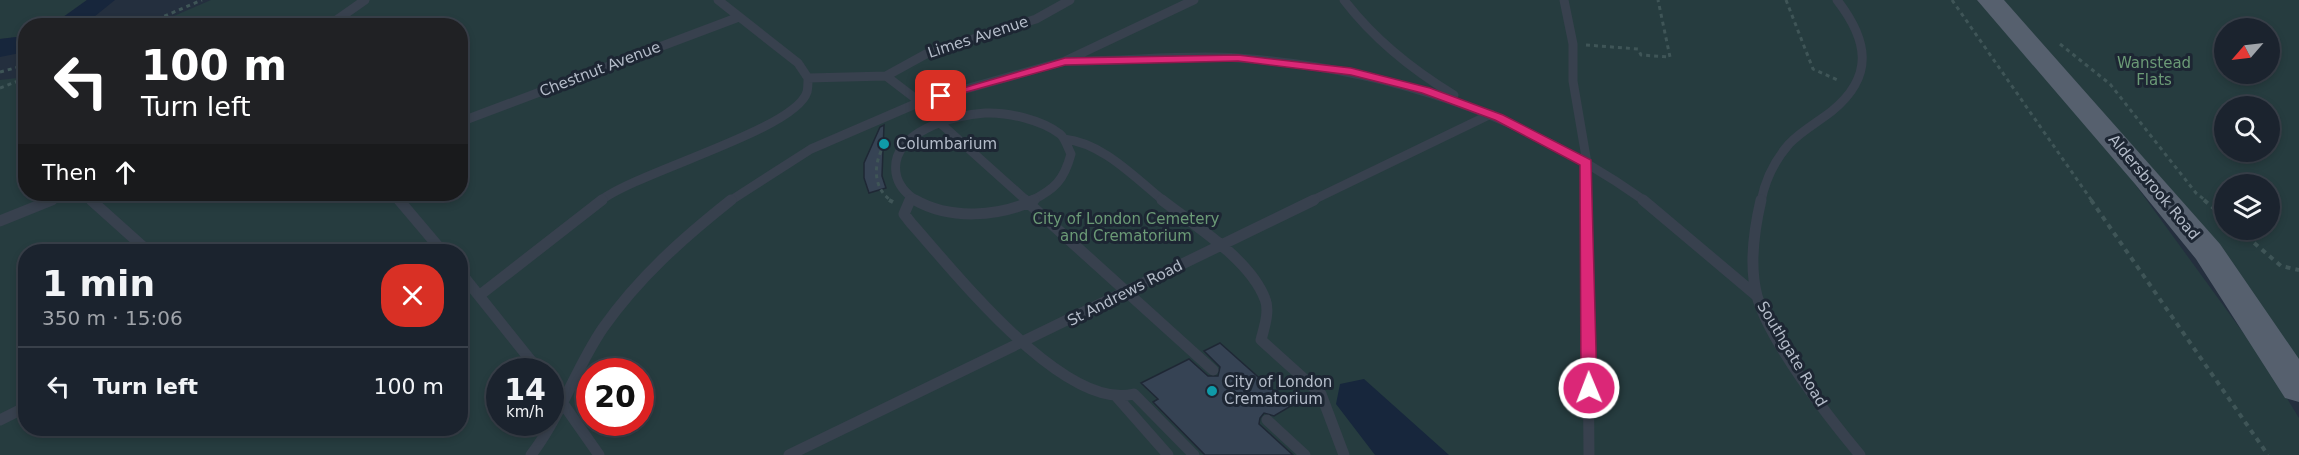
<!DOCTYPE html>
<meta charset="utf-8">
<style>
body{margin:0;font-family:"DejaVu Sans",sans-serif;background:#242b36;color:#f1f3f6;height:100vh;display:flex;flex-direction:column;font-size:22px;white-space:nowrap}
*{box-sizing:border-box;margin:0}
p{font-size:20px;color:#a0a4aa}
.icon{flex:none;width:33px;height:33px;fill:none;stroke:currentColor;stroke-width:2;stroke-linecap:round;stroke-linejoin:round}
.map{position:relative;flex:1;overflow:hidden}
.details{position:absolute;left:18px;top:244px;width:450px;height:192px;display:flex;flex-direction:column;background:#1b232e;border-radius:24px;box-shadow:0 3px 9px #0003,0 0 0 2px #39404a}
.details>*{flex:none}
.top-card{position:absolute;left:18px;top:18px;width:450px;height:183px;border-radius:24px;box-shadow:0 3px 9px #0003,0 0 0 2px #39404a;background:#202124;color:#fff;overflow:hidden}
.needle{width:39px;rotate:242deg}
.tools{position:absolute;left:2214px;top:18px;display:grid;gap:12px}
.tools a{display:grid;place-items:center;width:66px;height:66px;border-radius:50%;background:#1b232e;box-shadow:0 3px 9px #0003,0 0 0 2px #39404a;font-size:30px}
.speed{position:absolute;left:486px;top:358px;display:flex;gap:12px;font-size:30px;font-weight:700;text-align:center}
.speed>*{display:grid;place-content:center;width:78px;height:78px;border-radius:50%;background:#1b232e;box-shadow:0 3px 9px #0003,0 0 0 2px #39404a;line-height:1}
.speed small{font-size:15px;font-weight:400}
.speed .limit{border:9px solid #d22;background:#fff;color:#111}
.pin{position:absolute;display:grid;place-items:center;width:51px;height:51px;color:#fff;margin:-26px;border-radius:12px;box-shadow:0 3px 9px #0006}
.me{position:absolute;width:66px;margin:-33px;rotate:359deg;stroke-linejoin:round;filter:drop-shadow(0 0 4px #0008)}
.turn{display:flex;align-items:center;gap:21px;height:126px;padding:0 24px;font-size:27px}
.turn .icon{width:78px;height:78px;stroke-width:2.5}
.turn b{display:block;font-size:42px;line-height:51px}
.then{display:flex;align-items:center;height:57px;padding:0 24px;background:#0003;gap:12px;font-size:22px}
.round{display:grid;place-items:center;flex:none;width:63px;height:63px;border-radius:24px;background:#242b36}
.headline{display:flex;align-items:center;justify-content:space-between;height:102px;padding:0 24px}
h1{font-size:36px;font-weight:700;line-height:45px}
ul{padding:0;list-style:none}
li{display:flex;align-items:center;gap:18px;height:78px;padding:0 24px;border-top:2px solid #39404a}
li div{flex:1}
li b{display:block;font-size:22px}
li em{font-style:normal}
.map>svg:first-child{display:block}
.green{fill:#263c3f;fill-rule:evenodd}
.water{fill:#17263c}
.building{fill:#364354;stroke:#1f2835;stroke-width:1.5}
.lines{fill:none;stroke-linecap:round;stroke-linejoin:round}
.path-far1{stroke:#3f5557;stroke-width:3;stroke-dasharray:4 4;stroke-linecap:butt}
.path{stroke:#3f5557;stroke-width:4;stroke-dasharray:5 5;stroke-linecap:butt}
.service-far1{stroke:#38414e;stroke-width:9}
.service{stroke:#38414e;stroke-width:11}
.primary{fill:#56606e;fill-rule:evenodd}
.route{fill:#db2777;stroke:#8e194d;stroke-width:1.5}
.culture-dot{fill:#0f9aa8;stroke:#1d2633;stroke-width:2}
.labels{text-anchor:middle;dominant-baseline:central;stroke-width:6;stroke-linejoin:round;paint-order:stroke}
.street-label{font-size:15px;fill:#b4bcc9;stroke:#1d2633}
.park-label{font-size:15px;fill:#6b9a76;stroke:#1d2633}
.poi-label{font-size:15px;fill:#b4bcc9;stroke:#1d2633;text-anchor:start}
</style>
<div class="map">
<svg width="2299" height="455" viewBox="0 0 2299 455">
<rect width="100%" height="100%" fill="#242f3e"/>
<path class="green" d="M0 0H87L52 25 26 26 25 36 0 39Z
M211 0H1982L2116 158 2266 364 2299 418V455H0V80L25 77 26 194H460V26L153 25ZM26 252H460V429H26ZM500 372H550V423H500ZM590 372H640V423H590Z
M1995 0H2299V376ZM2224 28H2270V74H2224ZM2224 106H2270V152H2224ZM2224 184H2270V230H2224Z"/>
<path class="water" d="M87 0H115L84 25H52Z
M25 36V52L0 57V39Z
M1364 379 1449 455H1375L1336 404 1340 384Z"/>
<path class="building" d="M884 125 882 176 886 188 869 193 864 178V163L880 127Z
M1220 343 1291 406 1274 416 1264 413 1260 418 1259 424 1293 455H1205L1153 402 1158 399 1141 383 1189 359 1208 376H1218L1220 367 1204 351Z"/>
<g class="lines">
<path class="path-far1" d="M1786 0 1813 69 1840 81
M1952 0 2092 201
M126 26 146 24 202 0
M2060 44 2110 84 2196 193 2206 201
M1586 45 1638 49 1641 55 1670 57 1658 0
M0 72 26 65
M0 88 26 78
M885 144C873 162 872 189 892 201"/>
<path class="path" d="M889 200 893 202
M2091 200 2268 455
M2204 200 2224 217
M2239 230 2281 266 2299 270"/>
<path class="service-far1" d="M718 0 798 63 808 78 886 76 920 102
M1344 0C1374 39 1411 69 1454 95
M1564 0 1573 44V81L1587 163V201
M328 26 365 0
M1065 61C1123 62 1180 54 1238 58 1389 68 1521 114 1645 201
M886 76 926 54 1036 19 1070 0
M460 122 739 17
M940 123 1027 201
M1064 139C1103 143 1134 177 1164 201
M85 194 93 201
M394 194 400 201
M48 201 66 194
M600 201C639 171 795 130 807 92 808 88 808 82 808 78
M730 201 811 149 920 102 1065 61 1194 0
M909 201 911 198
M917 201C906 194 898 186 896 173 890 132 954 115 985 113 1008 112 1042 120 1060 134 1065 138 1068 148 1071 154 1064 180 1055 189 1031 201
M1311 201 1491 114
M1761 201C1765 181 1775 160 1789 144 1801 131 1818 122 1832 111 1875 76 1868 40 1837 0"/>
<path class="service" d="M91 200 149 252
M399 200 443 252
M910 200 904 214 911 223C954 271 1064 412 1134 394L1194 455
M915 200C950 220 999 217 1034 200
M1025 200 1213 370
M1162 200C1195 226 1250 259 1265 299 1270 311 1264 328 1261 340L1321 394 1344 455
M1587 200 1589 455
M1643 200 1757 296
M1761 200C1754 230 1749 266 1757 296 1770 342 1829 418 1860 455
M0 221 52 200
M460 272 540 372
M480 295 602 200
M550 385 599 455
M1117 397 1168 455
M0 420 26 407
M1267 420 1305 455
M531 455C561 416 575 369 603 328 639 277 683 238 731 200
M789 455 1314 200"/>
<path class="primary" d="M1977 0H2004L2220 244 2299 359V402L2285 398 2196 259 2135 184Z"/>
</g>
<path class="route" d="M1238 55 1351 68 1430 88 1503 115 1591 160 1597 388 1594 392H1583L1581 388 1580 165 1495 120 1422 93 1351 75 1238 61 1065 65 941 99 936 96 1065 58Z"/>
<g class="culture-dot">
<circle cx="884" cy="144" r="6"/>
<circle cx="1212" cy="391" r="6"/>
</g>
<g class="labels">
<g class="street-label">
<text transform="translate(978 37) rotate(-18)">Limes Avenue</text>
<text transform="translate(600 69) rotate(-21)">Chestnut Avenue</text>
<text transform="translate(2154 187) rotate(50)">Aldersbrook Road</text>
<text transform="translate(1125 293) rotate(-27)">St Andrews Road</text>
<text transform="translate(1792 354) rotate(59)">Southgate Road</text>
</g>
<g class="park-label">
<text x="2154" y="63">Wanstead<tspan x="2154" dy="17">Flats</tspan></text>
<text x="1126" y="219">City of London Cemetery<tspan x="1126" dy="17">and Crematorium</tspan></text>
</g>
<g class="poi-label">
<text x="896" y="144">Columbarium</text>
<text x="1224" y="382">City of London<tspan x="1224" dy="17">Crematorium</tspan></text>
</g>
</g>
</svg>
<div class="tools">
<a><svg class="needle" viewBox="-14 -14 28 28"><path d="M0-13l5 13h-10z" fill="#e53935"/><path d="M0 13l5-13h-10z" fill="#a0a4aa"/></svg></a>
<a><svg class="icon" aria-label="search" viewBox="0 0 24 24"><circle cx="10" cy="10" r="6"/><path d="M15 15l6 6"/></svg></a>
<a><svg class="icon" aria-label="layers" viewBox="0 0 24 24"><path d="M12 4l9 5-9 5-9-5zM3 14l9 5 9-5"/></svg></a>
</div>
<div class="speed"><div>14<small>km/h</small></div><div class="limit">20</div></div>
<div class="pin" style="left:941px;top:96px;background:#d93025"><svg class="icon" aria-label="arrive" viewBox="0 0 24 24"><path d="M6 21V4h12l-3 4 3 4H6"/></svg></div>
<svg class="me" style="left:1589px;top:388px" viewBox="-20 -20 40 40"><circle r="17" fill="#db2777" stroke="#fff" stroke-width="3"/><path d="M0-11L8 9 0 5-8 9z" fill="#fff"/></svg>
<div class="top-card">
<div class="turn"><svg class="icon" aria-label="left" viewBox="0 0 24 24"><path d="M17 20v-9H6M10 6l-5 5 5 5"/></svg><div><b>100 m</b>Turn left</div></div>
<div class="then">Then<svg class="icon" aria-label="ahead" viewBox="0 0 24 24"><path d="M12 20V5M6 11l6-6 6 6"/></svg></div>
</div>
<section class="details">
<div class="headline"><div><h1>1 min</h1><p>350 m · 15:06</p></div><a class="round" style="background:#d93025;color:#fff"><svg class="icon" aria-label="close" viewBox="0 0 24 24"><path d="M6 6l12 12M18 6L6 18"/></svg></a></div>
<ul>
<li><svg class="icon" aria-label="left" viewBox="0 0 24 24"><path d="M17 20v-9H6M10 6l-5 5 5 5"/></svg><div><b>Turn left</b></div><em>100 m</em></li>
</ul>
</section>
</div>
